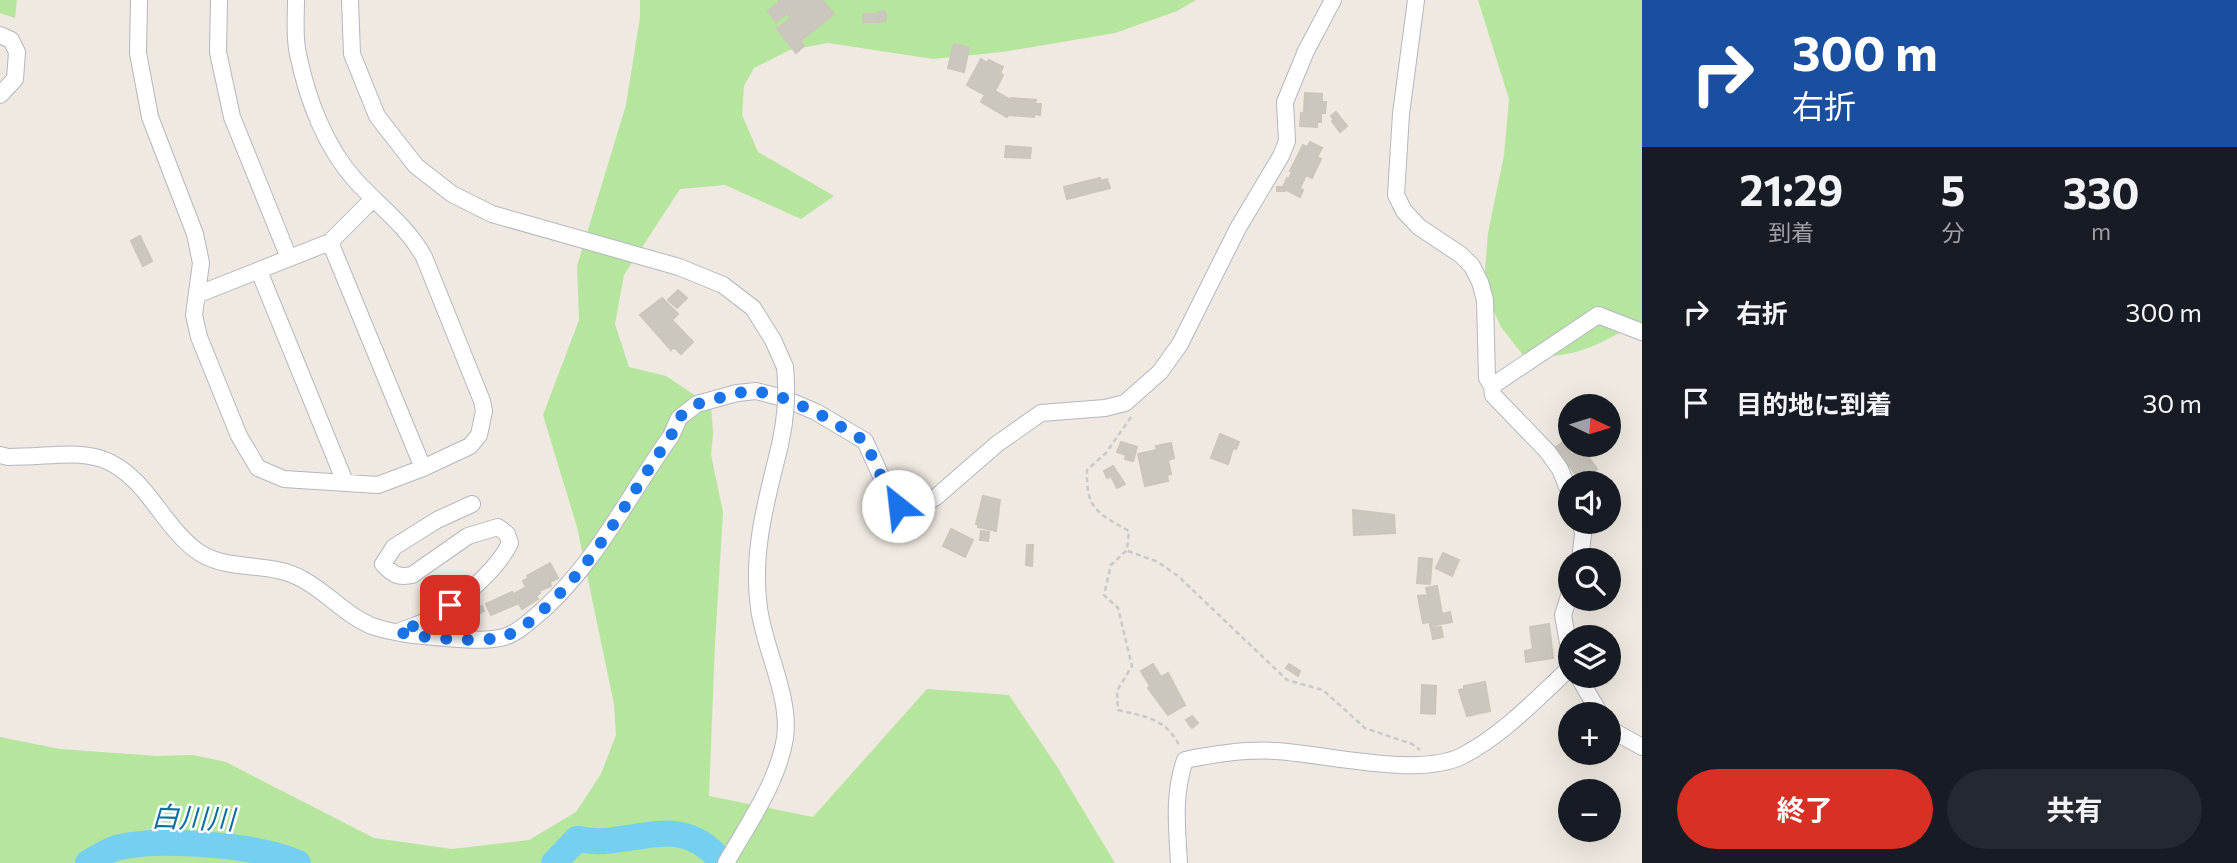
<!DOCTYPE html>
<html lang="ja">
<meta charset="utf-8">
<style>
body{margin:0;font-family:Commissioner,"Noto Sans JP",sans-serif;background:#242831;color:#f1f3f6;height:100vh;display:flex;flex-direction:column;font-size:26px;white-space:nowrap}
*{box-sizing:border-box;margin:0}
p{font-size:23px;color:#9ea1a6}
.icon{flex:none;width:38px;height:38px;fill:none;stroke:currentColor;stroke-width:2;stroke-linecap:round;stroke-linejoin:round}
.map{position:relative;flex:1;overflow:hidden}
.panel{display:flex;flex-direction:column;background:#171b24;width:595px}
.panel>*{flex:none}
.banner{background:#1a4fa0;color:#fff;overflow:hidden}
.needle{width:46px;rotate:94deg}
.tools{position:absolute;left:1558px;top:394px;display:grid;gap:14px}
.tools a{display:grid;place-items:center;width:63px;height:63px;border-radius:50%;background:#171b24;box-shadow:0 7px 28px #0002;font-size:35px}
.pin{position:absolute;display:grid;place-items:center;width:60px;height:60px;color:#fff;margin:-30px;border-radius:14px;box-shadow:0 4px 10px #0006}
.me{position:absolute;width:77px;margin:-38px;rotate:331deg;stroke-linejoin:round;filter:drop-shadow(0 0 5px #0008)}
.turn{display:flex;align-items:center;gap:24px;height:147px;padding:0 35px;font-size:32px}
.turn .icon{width:91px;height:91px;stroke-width:2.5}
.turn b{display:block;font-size:49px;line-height:60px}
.eta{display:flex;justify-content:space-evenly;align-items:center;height:119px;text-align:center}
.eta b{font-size:42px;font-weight:700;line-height:49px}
.action{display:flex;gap:14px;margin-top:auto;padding:14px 35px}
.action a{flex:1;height:80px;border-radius:42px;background:#d93025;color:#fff;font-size:28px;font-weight:700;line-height:80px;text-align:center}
.action a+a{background:#242831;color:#f1f3f6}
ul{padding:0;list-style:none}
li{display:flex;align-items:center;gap:21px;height:91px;padding:0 35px}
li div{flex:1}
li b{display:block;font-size:26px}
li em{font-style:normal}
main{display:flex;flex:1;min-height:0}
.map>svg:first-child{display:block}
.green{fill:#b6e59e}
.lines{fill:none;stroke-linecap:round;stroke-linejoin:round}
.river{stroke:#75cff0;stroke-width:26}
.building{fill:#cbc7bf;stroke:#cbc5ba;stroke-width:2}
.minor-casing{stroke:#b4b7c1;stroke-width:18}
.path{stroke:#c9c9c9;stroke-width:2.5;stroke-dasharray:5 3.5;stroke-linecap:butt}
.minor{stroke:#fff;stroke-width:16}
.minor-bridge-casing{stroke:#b4b7c1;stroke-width:18;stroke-linecap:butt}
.minor-bridge{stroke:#fff;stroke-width:16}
.route{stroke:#1a73e8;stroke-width:12;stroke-dasharray:0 21.6}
.labels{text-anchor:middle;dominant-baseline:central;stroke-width:5;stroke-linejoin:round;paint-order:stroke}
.water-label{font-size:28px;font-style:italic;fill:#0d6fa3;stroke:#fff}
</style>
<main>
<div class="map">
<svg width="1642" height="863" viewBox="0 0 1642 863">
<rect width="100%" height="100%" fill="#efe9e1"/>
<path class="green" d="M0 0H17L15 18 0 13Z
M640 0H1196L1177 11 1115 33 1002 52 933 59 828 43 790 50 754 68 744 86 742 115 758 152 834 196 801 219 725 185 680 189 624 275 615 324 629 367 666 376 711 406 713 433 711 455 723 512 715 643 709 796 813 817 927 689 1009 695 1056 765 1115 863H0V737L60 749 157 756 193 755 226 762 374 838 452 849 529 840 576 812 601 774 616 735 614 704 577 527 543 415 579 320 577 266 626 105 640 17Z
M1478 0H1642V321C1598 344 1573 362 1522 354L1501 327 1489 301 1485 270 1488 233 1504 155 1509 99Z"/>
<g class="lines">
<path class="river" d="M88 863C96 858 107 851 116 848 158 837 259 845 298 863
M554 863 577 839C586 840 596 842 605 841 653 837 686 818 723 863"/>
</g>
<path class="building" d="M779 0H822L834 14 800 41 804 46 796 53 777 29 791 18 787 13 776 22 768 11 780 1Z
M885 11 886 21 879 22 878 12Z
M863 14H876L877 22H863Z
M954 44 969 48 964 72 948 68Z
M981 59 987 63 989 60 1003 67 1000 73 1003 75 995 91 1011 100V98L1036 100 1035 104H1041L1040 115 1034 114V117L1008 115 1007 117 981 102 985 95 967 85Z
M1305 93 1322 94V102H1326L1325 113H1321V122H1317V127L1300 126 1301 113H1304Z
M1336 112 1347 126 1340 132 1332 121 1334 119 1331 116Z
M1310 142 1322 148 1317 157 1321 159 1312 178 1306 175 1300 188 1303 190 1300 197 1285 189V191H1277V187H1283L1287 178 1289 179 1292 172 1290 171 1303 145 1307 147Z
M1006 146 1031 148 1030 158 1005 157Z
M1100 178 1101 181 1107 179 1110 188 1067 199 1064 187Z
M140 236 152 261 143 266 131 241Z
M678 290 687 298 677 308 668 300Z
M662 298 678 314 672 320 693 342 681 354 674 347 671 350 640 315Z
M1220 434 1239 442 1236 449 1233 448 1228 464 1211 458Z
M1121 442 1137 447 1133 461 1125 459 1126 455 1117 452Z
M1563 442 1572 455 1578 451 1574 444H1585L1582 448 1597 469 1580 481 1556 447Z
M1171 443 1174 458 1168 460 1171 474 1167 475 1168 481 1145 486 1138 454 1157 450 1156 446Z
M1113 466 1125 484 1117 488 1111 476 1107 478 1104 471Z
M983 496 1000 500 996 531 978 527V524H976Z
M1353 510 1394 515 1395 533 1354 535Z
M951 529 973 540 965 557 943 546Z
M981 531 989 532 988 541 980 540Z
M1027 545H1033L1032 566 1026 565Z
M1443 553 1459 560 1452 576 1436 568Z
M1419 558 1432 559 1430 584 1417 583Z
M550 563 558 578 550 582 551 586 539 591 540 593 536 596 538 599 522 609 514 594 526 587 523 581 528 578 527 576Z
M1437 586 1442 614 1450 612 1452 622 1430 626V622L1423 623 1418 596 1428 595 1426 588Z
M512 592 517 604 491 615 486 604Z
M482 606 484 611 472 617 470 612Z
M1549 624 1553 658 1526 662 1525 651 1533 649 1530 627Z
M1441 627 1443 637 1433 639 1431 628Z
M1153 664 1161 677 1168 673 1185 705 1168 715 1148 688 1150 686 1141 671Z
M1289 664 1300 671 1298 676 1286 668Z
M1485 682 1490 711 1467 716 1459 690 1464 689V686Z
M1422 685 1436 686 1435 714 1421 713Z
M1192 716 1198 723 1192 728 1186 720Z"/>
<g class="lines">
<g class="minor-casing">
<path id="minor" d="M139 0 138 53 150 117 195 234 201 263 194 315 199 337 239 436 258 468 284 479 378 485 423 468 470 446 479 435 484 411 482 401 424 257C407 226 379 206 356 181 325 147 307 98 298 54 294 37 296 17 296 0
M219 0 218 52 232 117 289 258
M350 0 352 54 377 116 416 166 452 194 492 214 679 267 723 285 753 308 773 340 785 367
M1416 0 1401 114 1396 195 1404 211 1419 227 1461 255 1472 266 1480 282 1485 300 1487 378 1492 386 1493 395 1547 451 1560 469 1570 494
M0 35 11 40 17 52 15 79 0 95
M330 242 423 468
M259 271 345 482
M199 294 330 242 373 199
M1492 386 1598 315 1642 332
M0 455 8 457C72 457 105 439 150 498 165 517 180 540 200 553 230 572 271 561 302 579 327 592 345 615 372 626 395 634 421 636 445 638 463 639 486 642 504 637 518 633 531 620 543 610 598 560 628 496 671 436L679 418 697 404 737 393 756 391 783 398 816 412 865 441 886 487 898 506 906 509 921 506 936 497 997 444 1041 413 1105 408 1125 403 1160 372 1180 344 1238 228 1281 156 1287 141 1285 102 1306 51 1333 0
M1580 560 1583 534 1581 522
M1570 593 1563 615 1570 654
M398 632C410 627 424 623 435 617 460 601 498 569 510 543L507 534 498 527 468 536 412 575C398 578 392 574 383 564L394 547 437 520 472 504
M1578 676 1600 714
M1608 728 1642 747
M726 863C748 824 778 782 785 738 791 697 764 648 759 608 751 552 767 498 780 445
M1179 863C1177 827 1173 794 1185 760 1214 754 1247 749 1276 751 1326 754 1418 778 1462 756 1503 735 1536 699 1570 668"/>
</g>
<path class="path" d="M1131 417 1106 453 1087 470C1086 509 1097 513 1129 531L1127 550 1111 565 1104 595 1118 608 1132 666 1117 691 1118 710C1146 717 1166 718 1180 747
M1128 551 1158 562 1178 576 1287 680 1323 690 1365 728 1412 744 1420 750"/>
<use href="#minor" class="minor"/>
<g class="minor-bridge-casing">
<path id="minor-bridge" d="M780 445C786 418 788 394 785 367"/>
</g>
<use href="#minor-bridge" class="minor-bridge"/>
</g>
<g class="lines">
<path class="route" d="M450 605 434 618 398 632C421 638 483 644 505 636 520 631 533 619 544 609 599 559 629 495 671 436L678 418 697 404 737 393 756 391 783 398 816 412 865 441 886 487 898 506"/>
</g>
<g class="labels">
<g class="water-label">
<text transform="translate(193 817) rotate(2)">白川川</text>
</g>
</g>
</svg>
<div class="tools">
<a><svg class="needle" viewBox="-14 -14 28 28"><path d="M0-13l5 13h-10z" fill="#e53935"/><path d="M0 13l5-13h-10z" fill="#9ea1a6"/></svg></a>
<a><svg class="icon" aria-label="sound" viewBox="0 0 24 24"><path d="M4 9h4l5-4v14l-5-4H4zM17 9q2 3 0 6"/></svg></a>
<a><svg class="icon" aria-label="search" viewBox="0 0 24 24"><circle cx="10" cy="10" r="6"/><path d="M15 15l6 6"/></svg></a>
<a><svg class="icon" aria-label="layers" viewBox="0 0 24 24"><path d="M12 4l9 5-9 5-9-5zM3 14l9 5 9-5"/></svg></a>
<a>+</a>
<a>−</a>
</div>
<div class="pin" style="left:450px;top:605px;background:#d93025"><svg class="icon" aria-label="arrive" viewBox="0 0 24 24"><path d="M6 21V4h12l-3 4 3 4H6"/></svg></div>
<svg class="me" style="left:898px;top:506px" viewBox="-20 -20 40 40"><circle r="19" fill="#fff"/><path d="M0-13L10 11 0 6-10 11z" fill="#1a73e8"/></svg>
</div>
<section class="panel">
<div class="banner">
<div class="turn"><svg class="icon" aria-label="right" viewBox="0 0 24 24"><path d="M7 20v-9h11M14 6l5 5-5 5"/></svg><div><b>300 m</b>右折</div></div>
</div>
<div class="eta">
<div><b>21:29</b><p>到着</p></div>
<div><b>5</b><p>分</p></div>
<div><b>330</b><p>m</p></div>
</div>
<ul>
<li><svg class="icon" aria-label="right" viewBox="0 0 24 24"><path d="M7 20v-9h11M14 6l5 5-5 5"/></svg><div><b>右折</b></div><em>300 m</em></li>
<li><svg class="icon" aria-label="arrive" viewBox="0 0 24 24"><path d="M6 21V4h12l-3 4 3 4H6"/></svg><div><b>目的地に到着</b></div><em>30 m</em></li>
</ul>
<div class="action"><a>終了</a><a>共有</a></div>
</section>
</main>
